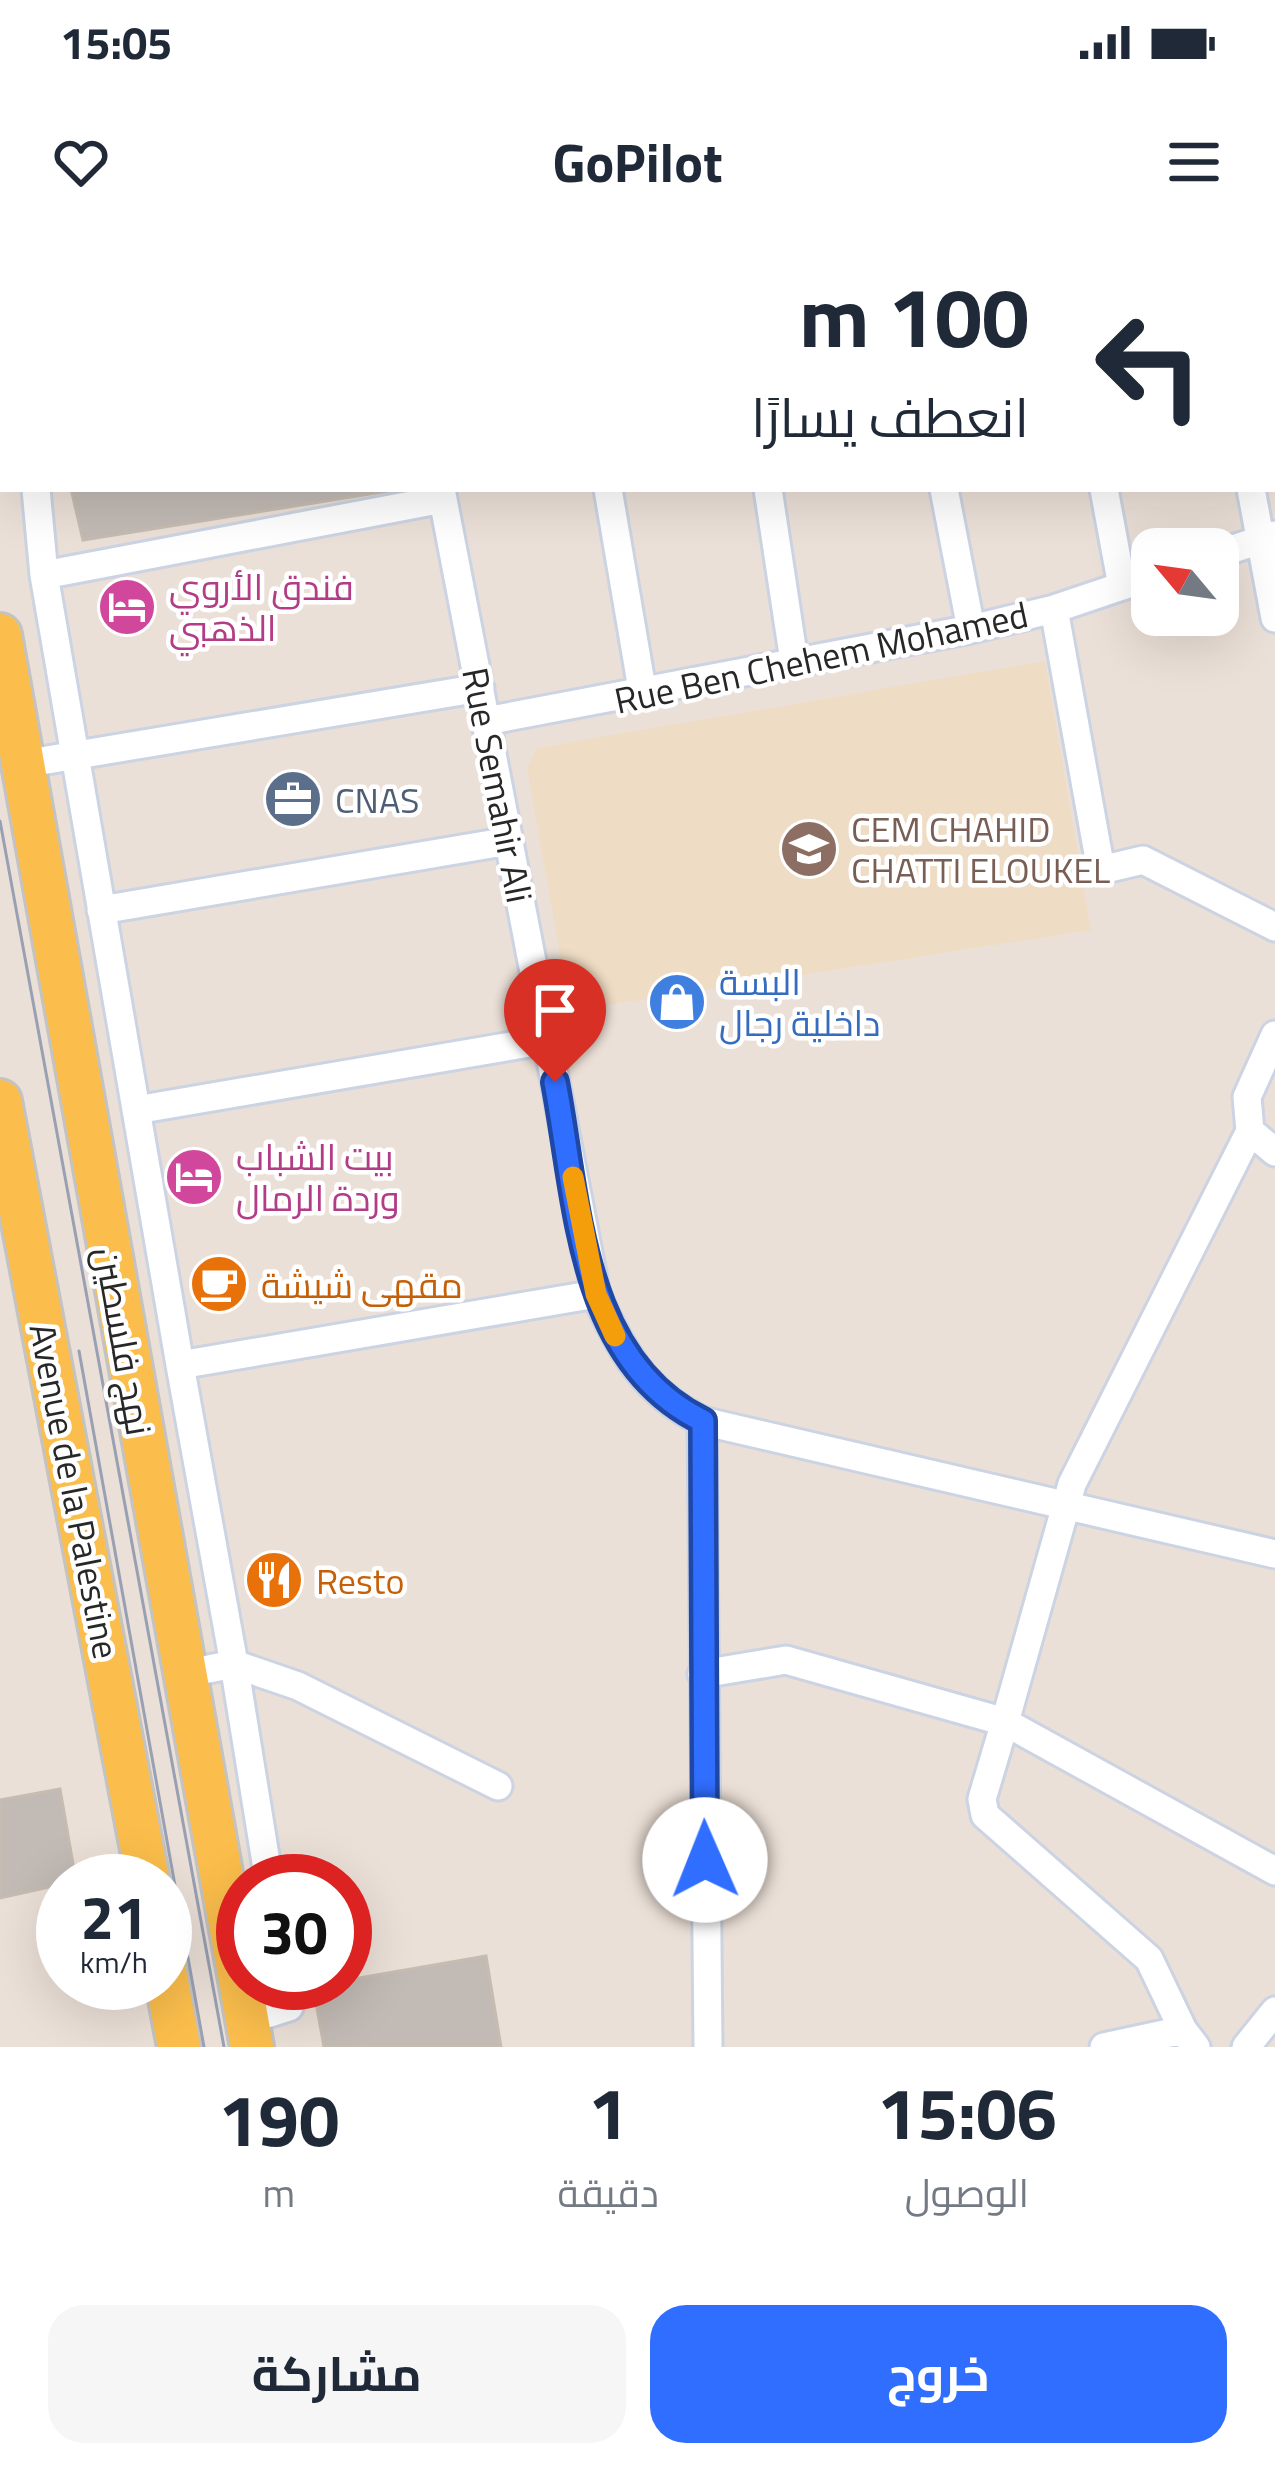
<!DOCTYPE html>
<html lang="ar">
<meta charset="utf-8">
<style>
body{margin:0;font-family:"Titillium Web",Cairo,sans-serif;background:#f6f6f7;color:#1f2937;direction:rtl;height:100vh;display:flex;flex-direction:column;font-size:45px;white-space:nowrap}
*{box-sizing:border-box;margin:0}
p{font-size:39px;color:#747a83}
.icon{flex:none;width:66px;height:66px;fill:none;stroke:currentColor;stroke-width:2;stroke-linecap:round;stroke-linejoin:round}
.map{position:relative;height:1807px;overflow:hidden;direction:ltr}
.sheet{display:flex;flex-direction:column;background:#fff;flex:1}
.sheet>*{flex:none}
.banner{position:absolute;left:0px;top:0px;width:1275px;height:252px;box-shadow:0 12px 48px #0002;direction:rtl;background:#fff;color:#1f2937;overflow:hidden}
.needle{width:78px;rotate:299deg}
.buttons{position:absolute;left:1131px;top:288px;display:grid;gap:24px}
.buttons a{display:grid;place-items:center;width:108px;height:108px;border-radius:24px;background:#fff;box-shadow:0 12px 48px #0002;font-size:60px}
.speed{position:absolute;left:36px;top:1614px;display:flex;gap:24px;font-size:60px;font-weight:700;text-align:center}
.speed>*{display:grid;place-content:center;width:156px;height:156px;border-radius:50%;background:#fff;box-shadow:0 12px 48px #0002;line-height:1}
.speed small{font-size:30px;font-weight:400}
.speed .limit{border:18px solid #d22;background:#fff;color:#111}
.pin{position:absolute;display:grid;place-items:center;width:102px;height:102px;color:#fff;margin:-123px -51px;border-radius:50% 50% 50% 0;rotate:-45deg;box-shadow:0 0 12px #0007}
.pin .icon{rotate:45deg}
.me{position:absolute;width:132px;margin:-66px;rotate:359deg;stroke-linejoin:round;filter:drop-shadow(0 0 9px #0008)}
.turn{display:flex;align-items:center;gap:42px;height:252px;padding:0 48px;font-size:54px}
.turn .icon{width:156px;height:156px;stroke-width:2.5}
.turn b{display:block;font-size:84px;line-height:102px}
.eta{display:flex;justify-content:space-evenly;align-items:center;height:204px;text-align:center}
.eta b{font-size:72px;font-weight:700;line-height:84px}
.primary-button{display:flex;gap:24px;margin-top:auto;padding:24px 48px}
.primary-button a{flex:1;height:138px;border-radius:36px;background:#306eff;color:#fff;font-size:48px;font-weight:700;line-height:138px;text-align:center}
.primary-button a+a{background:#f6f6f7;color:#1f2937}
.status{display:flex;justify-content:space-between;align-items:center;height:84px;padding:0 60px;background:#fff;direction:ltr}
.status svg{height:33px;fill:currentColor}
header{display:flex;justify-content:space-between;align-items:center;height:156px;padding:0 48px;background:#fff;font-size:54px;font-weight:700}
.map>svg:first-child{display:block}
.education{fill:#efdcc4}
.building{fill:#c2bab4;stroke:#c6bcb1;stroke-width:3}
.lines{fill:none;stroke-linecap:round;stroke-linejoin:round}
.minor-casing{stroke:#ccd3e2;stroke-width:33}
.secondary-casing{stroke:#ccd3e2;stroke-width:42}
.primary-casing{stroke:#c3c3c3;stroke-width:48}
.minor{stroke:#fff;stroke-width:27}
.secondary{stroke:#fff;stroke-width:36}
.primary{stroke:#fbbe4c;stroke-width:42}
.tram{stroke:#99a0b3;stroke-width:3}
.route-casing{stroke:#1f48a6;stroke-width:30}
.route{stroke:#306eff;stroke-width:21}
.slow{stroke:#f59e0b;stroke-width:21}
.labels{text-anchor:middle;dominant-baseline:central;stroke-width:9;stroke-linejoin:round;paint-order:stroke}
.hotel-label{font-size:36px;fill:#b23c85;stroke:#fff;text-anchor:start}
.street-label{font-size:36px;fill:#272727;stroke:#fff}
.service-label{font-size:36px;fill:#4e5e75;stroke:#fff;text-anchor:start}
.education-label{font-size:36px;fill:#785e54;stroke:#fff;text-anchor:start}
.shop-label{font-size:36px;fill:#366cbe;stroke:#fff;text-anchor:start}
.food-label{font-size:36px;fill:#c56008;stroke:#fff;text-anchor:start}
</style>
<div class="status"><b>15:05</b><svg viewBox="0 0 49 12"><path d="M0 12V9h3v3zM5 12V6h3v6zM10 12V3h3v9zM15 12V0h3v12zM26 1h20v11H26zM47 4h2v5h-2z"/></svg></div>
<header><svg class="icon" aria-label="menu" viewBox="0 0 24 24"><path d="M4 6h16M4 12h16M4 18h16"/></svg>GoPilot<svg class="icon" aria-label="heart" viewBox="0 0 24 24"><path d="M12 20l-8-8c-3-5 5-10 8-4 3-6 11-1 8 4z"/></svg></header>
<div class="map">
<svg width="1275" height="1807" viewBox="0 0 1275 1807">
<rect width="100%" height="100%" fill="#ebe0d7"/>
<path class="education" d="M1045 421 1091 690 570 771 527 528 537 508Z"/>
<path class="building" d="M27 0H364L365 3H31Z
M364 0H458L441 3Z
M71 249H401L83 300Z
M60 1549 76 1641 0 1658V1560Z
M486 1716 501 1807H324L313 1746Z"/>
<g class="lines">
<g class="minor-casing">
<path id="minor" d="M1058 0V3
M1213 0 1214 3
M0 16 3 21
M1272 159 1275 158
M36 249 44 335
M441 249 596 1054
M608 249 643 455
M768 249 794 421
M944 249 971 389
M1104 249 1122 346
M1251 249 1275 378
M1218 314 1275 295
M1054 369 1101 630 1143 620 1275 687
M486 481 971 389 1054 369 1152 336
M23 524 480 448
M101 670 509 601
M1275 795 1247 857 1250 891 1275 912
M136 870 547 800
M1250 891 1072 1244 1005 1482 1275 1631
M180 1125 44 335 443 259
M702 1181 708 1807
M183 1434 234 1424 180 1125 596 1054C621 1111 645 1153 702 1181L1275 1314
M702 1434 786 1420 1005 1482 982 1559 985 1575 1149 1719 1183 1790
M269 1641 234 1424 298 1446 498 1546
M248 1780 289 1767 285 1743
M1104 1807 1183 1790 1196 1807
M1246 1807 1275 1771"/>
</g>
<g class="secondary-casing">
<path id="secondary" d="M630 3 645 0
M893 3 908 0
M0 112H3
M0 174H3"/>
</g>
<g class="primary-casing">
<path id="primary" d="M0 395 252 1807
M0 861 148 1641
M165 1732 179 1807"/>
</g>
<use href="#minor" class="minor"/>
<use href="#secondary" class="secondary"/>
<use href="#primary" class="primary"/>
<path class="tram" d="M0 581 224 1807
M79 1111 204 1807"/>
</g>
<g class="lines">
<g class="route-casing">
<path id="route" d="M555 842C578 962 579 1121 703 1181L705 1620"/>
</g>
<use href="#route" class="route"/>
<path class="slow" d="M573 937 596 1054 615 1096"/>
</g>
<defs>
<g id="hotel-disc" transform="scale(3)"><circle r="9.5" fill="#d1479c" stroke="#fff"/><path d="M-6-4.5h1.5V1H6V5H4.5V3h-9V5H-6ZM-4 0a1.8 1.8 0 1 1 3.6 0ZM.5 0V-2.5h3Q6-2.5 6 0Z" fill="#fff"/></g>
<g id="office-disc" transform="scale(3)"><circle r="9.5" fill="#5c6f8a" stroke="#fff"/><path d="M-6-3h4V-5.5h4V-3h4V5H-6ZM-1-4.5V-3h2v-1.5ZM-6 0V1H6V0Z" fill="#fff"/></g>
<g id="school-disc" transform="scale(3)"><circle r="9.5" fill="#8d6e63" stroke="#fff"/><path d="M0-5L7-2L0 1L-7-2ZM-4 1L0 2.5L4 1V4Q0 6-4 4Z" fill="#fff"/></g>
<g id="shop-disc" transform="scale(3)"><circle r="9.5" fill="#3f7fe0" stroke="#fff"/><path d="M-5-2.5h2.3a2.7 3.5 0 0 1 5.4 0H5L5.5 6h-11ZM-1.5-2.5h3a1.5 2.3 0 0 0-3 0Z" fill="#fff"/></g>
<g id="cafe-disc" transform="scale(3)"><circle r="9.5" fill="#e8710a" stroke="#fff"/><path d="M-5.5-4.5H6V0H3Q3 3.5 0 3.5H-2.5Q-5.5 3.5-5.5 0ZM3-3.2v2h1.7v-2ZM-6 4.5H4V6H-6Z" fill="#fff"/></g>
<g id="restaurant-disc" transform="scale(3)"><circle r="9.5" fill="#e8710a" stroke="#fff"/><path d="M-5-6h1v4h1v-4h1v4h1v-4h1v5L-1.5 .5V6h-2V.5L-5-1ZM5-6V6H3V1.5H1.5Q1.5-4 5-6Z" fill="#fff"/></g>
</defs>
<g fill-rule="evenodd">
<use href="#hotel-disc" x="127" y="367"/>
<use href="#office-disc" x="293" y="559"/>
<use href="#school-disc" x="809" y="609"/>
<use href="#shop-disc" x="677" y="762"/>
<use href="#hotel-disc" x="194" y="937"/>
<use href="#cafe-disc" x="219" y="1044"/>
<use href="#restaurant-disc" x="274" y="1340"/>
</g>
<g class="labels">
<g class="hotel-label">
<text x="169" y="346">فندق الأروي<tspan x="169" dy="41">الذهبي</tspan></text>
<text x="236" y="916">بيت الشباب<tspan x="236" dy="41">وردة الرمال</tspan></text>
</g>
<g class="street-label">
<text transform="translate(821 417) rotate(-12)">Rue Ben Chehem Mohamed</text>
<text transform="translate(498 545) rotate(79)">Rue Semahir Ali</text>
<text transform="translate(124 1101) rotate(80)">نهج فلسطين</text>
<text transform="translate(75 1251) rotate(79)">Avenue de la Palestine</text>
</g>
<g class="service-label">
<text x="335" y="559">CNAS</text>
</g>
<g class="education-label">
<text x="851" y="588">CEM CHAHID<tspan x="851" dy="41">CHATTI ELOUKEL</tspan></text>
</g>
<g class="shop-label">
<text x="719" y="741">البسة<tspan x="719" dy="41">داخلية رجال</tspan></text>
</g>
<g class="food-label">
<text x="261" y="1044">مقهى شيشة</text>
<text x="316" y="1340">Resto</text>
</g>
</g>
</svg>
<div class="buttons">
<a><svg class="needle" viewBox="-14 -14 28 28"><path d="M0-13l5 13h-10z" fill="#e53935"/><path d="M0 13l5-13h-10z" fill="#747a83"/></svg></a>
</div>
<div class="speed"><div>21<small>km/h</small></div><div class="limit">30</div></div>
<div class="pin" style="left:555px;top:842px;background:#d93025"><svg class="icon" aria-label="arrive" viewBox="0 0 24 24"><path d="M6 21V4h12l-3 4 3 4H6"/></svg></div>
<svg class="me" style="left:705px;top:1620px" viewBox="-20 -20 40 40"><circle r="19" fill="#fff"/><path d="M0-13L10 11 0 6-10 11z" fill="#306eff"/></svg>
<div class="banner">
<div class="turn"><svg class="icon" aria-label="left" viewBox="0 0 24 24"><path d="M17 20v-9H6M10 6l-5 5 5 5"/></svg><div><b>100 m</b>انعطف يسارًا</div></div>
</div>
</div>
<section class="sheet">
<div class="eta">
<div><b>15:06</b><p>الوصول</p></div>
<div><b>1</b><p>دقيقة</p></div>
<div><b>190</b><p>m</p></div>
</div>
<div class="primary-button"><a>خروج</a><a>مشاركة</a></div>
</section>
